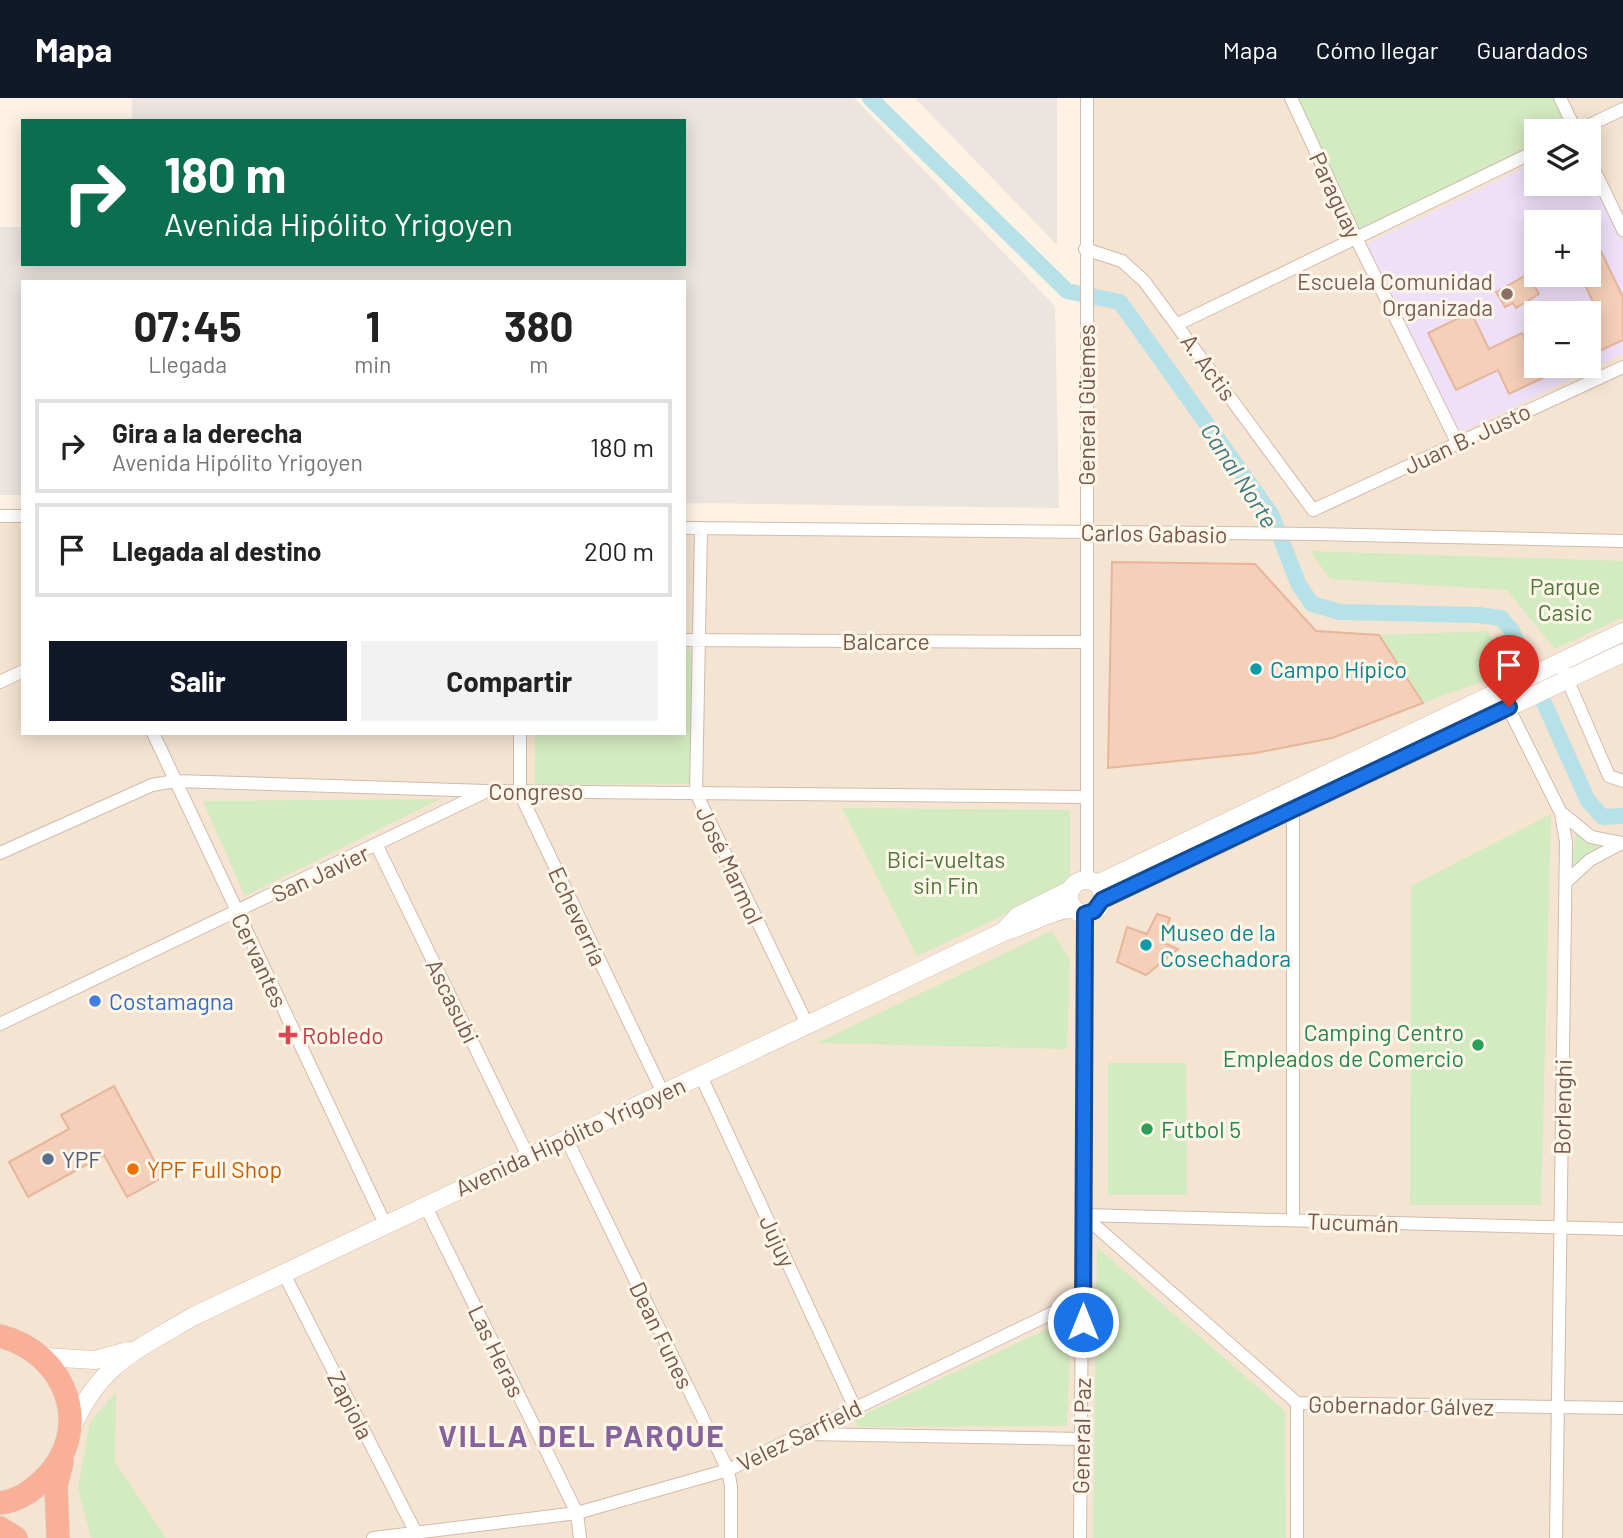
<!DOCTYPE html>
<html lang="es">
<meta charset="utf-8">
<style>
body{margin:0;font-family:Barlow,sans-serif;background:#f2f2f2;color:#222;height:100vh;display:flex;flex-direction:column;font-size:26px;white-space:nowrap}
*{box-sizing:border-box;margin:0}
p{font-size:23px;color:#767676}
.icon{flex:none;width:38px;height:38px;fill:none;stroke:currentColor;stroke-width:2;stroke-linecap:round;stroke-linejoin:round}
.map{position:relative;flex:1;overflow:hidden}
.details{position:absolute;left:21px;top:182px;width:665px;height:455px;display:flex;flex-direction:column;background:#fff;border-radius:0px;box-shadow:0 4px 18px #0003}
.details>*{flex:none}
.banner{position:absolute;left:21px;top:21px;width:665px;height:147px;border-radius:0px;box-shadow:0 4px 18px #0003;background:#0b6e4f;color:#fff;overflow:hidden}
.tools{position:absolute;left:1524px;top:21px;display:grid;gap:14px}
.tools a{display:grid;place-items:center;width:77px;height:77px;border-radius:0px;background:#fff;box-shadow:0 4px 18px #0003;font-size:35px}
.pin{position:absolute;display:grid;place-items:center;width:60px;height:60px;color:#fff;margin:-72px -30px;border-radius:50% 50% 50% 0;rotate:-45deg;box-shadow:0 0 7px #0007}
.pin .icon{rotate:45deg}
.me{position:absolute;width:77px;margin:-38px;rotate:0deg;stroke-linejoin:round;filter:drop-shadow(0 0 5px #0008)}
.turn{display:flex;align-items:center;gap:24px;height:147px;padding:0 28px;font-size:32px}
.turn .icon{width:91px;height:91px;stroke-width:2.5}
.turn b{display:block;font-size:49px;line-height:60px}
.eta{display:flex;justify-content:space-evenly;align-items:center;height:119px;text-align:center}
.eta b{font-size:42px;font-weight:700;line-height:49px}
.action{display:flex;gap:14px;margin-top:auto;padding:14px 28px}
.action a{flex:1;height:80px;border-radius:0px;background:#111827;color:#fff;font-size:28px;font-weight:700;line-height:80px;text-align:center}
.action a+a{background:#f2f2f2;color:#222}
ul{padding:0;list-style:none}
li{display:flex;align-items:center;gap:21px;height:94px;margin:0 14px 10px;padding:0 14px;border:4px solid #e0e0e0;border-radius:0px}
li div{flex:1}
li b{display:block;font-size:26px}
li em{font-style:normal}
header{display:flex;align-items:center;gap:42px;box-sizing:border-box;height:98px;padding:0 35px;background:#111827;color:#fff}
header strong{font-size:33px}
nav{display:flex;gap:38px;margin-inline-start:auto;font-size:24px}
.map>svg:first-child{display:block}
.residential{fill:#f5e4d1;fill-rule:evenodd}
.industrial{fill:#ece4de}
.education{fill:#efe0f9;fill-rule:evenodd}
.green{fill:#d3ebc1}
.lines{fill:none;stroke-linecap:round;stroke-linejoin:round}
.canal{stroke:#b6e1e8;stroke-width:16}
.building{fill:#f4cfb9;stroke:#e7b599;stroke-width:2}
.street-casing{stroke:#d1bbac;stroke-width:14}
.secondary-casing{stroke:#d4bba9;stroke-width:19}
.highway-casing{stroke:#dbd3cf;stroke-width:24}
.street{stroke:#fff;stroke-width:12}
.secondary{stroke:#fff;stroke-width:18}
.highway{stroke:#faaf97;stroke-width:23}
.route-casing{stroke:#114b97;stroke-width:18}
.route{stroke:#1a73e8;stroke-width:12}
.education-dot{fill:#8d6e63;stroke:#fff6ea;stroke-width:2.5}
.culture-dot{fill:#0f9aa8;stroke:#fff6ea;stroke-width:2.5}
.shop-dot{fill:#3f7fe0;stroke:#fff6ea;stroke-width:2.5}
.health-dot{fill:#e0444e;stroke:#fff6ea;stroke-width:2.5}
.leisure-dot{fill:#2e9e5b;stroke:#fff6ea;stroke-width:2.5}
.service-dot{fill:#5c6f8a;stroke:#fff6ea;stroke-width:2.5}
.food-dot{fill:#e8710a;stroke:#fff6ea;stroke-width:2.5}
.labels{text-anchor:middle;dominant-baseline:central;stroke-width:6;stroke-linejoin:round;paint-order:stroke}
.street-label{font-size:23px;fill:#765748;stroke:#fff6ea}
.education-label{font-size:23px;fill:#785e54;stroke:#fff6ea;text-anchor:end}
.park-label{font-size:23px;fill:#4f773c;stroke:#fff6ea}
.culture-label{font-size:23px;fill:#0d838f;stroke:#fff6ea;text-anchor:start}
.shop-label{font-size:23px;fill:#366cbe;stroke:#fff6ea;text-anchor:start}
.leisure-label{font-size:23px;fill:#27864d;stroke:#fff6ea;text-anchor:end}
.health-label{font-size:23px;fill:#be3a42;stroke:#fff6ea;text-anchor:start}
.service-label{font-size:23px;fill:#4e5e75;stroke:#fff6ea;text-anchor:start}
.food-label{font-size:23px;fill:#c56008;stroke:#fff6ea;text-anchor:start}
.water-label{font-size:24px;font-style:italic;fill:#3e7983;stroke:#fff6ea}
.district-label{font-size:30px;font-weight:bold;letter-spacing:2px;fill:#86639a;stroke:#fff6ea}
</style>
<header>
<strong>Mapa</strong>
<nav><a>Mapa</a><a>Cómo llegar</a><a>Guardados</a></nav>
</header>
<div class="map">
<svg width="1623" height="1440" viewBox="0 0 1623 1440">
<rect width="100%" height="100%" fill="#fdf2e3"/>
<path class="residential" d="M1087 0H1623V1440H0V418H23V635H684V430L1086 434ZM1536 33H1589V86H1536ZM1536 124H1589V177H1536ZM1536 215H1589V268H1536Z"/>
<path class="industrial" d="M132 0H854L1055 208 1059 410 684 405V184H23V397H0V129H23V166H684V23H132Z
M915 0H1057V147Z"/>
<path class="education" d="M1536 64V86H1589V75L1623 145V256L1459 335 1367 146ZM1536 124H1589V177H1536ZM1536 215H1589V268H1536Z"/>
<path class="green" d="M1291 0H1560L1576 33H1536V53L1356 140Z
M1310 453 1623 463V519L1555 551 1507 492 1330 481Z
M1488 533 1511 573 1423 605 1379 537Z
M684 551H691V686L535 687V635H684Z
M440 701 245 798 203 703Z
M842 710 1070 712V786L917 858Z
M1551 716 1541 1107H1410L1411 788Z
M1576 734 1597 747 1598 751 1571 770Z
M1051 833 1070 861 1067 951 817 945Z
M1108 965H1186L1187 1097H1108Z
M1097 1149 1285 1313 1286 1440H1093Z
M1071 1220 1067 1328 858 1329 854 1321Z
M116 1294 115 1364 166 1440H91L78 1390 90 1324Z"/>
<g class="lines">
<path class="canal" d="M870 0 1067 193 1120 204 1271 416 1299 487 1312 506 1340 514 1478 517 1501 520 1512 533 1588 703 1603 719 1623 718"/>
</g>
<path class="building" d="M1596 143 1623 199V242L1589 258V219L1598 214 1580 177H1589V146Z
M1528 176 1539 196 1516 210 1513 205 1505 209 1496 194Z
M1471 214 1489 251 1522 235 1528 248 1536 244V268H1568L1509 296 1498 272 1456 292 1428 235Z
M1112 464 1255 466 1316 533 1379 537 1423 605 1332 640 1256 655 1108 670Z
M1157 816 1170 820 1161 844 1178 851 1146 877 1117 864 1127 829 1147 836Z
M114 988 163 1079 127 1099 104 1057 28 1099 9 1064 69 1031 61 1017Z"/>
<g class="lines">
<g class="street-casing">
<path id="street" d="M1291 0 1356 140 1457 344
M1560 0 1576 33
M1577 33 1623 11
M1589 61 1623 132
M1085 151 1122 163 1144 183 1313 412
M1178 226 1536 53
M1313 412 1623 269
M0 418H23
M684 430 1314 436 1623 443
M701 430 696 695 807 926
M684 542 1087 544
M1564 574 1609 678 1623 683
M0 584 23 573
M1505 603 1561 715 1566 744 1556 1440
M153 635 385 1126
M520 635V693L524 704 663 995
M1291 706 1293 711V1122
M1563 716 1591 739 1623 745
M377 748 528 1058
M0 755 152 687 175 683 487 693 1087 699
M1087 782V0
M1566 784 1590 762 1620 746
M0 926 483 695
M700 976 855 1310
M566 1040 728 1372 731 1389V1440
M425 1107 577 1415 580 1440
M1083 1117 1297 1305 1623 1310
M1083 1117 1623 1131
M283 1174 418 1439
M808 1336 1081 1341
M373 1440 577 1415 728 1372 1083 1200
M1080 1440 1085 815
M1297 1440V1305"/>
</g>
<g class="secondary-casing">
<path id="secondary" d="M1069 799a17 17 0 1 1 34 0a17 17 0 1 1-34 0Z
M1097 786 1623 534
M1102 802 1623 555
M1003 834 1018 818 1070 792
M44 1259 95 1262 128 1253
M71 1332C99 1266 136 1252 194 1218L1003 834C1024 829 1054 810 1073 811"/>
</g>
<g class="highway-casing">
<path id="highway" d="M0 1238C67 1255 96 1333 42 1383 31 1394 16 1403 0 1405
M0 1430 16 1440
M58 1440 56 1388 62 1364"/>
</g>
<use href="#street" class="street"/>
<use href="#secondary" class="secondary"/>
<use href="#highway" class="highway"/>
</g>
<g class="lines">
<g class="route-casing">
<path id="route" d="M1083 1224 1085 816 1094 813 1102 802 1509 609"/>
</g>
<use href="#route" class="route"/>
</g>
<circle class="education-dot" cx="1507" cy="196" r="7"/>
<g class="culture-dot">
<circle cx="1256" cy="571" r="7"/>
<circle cx="1146" cy="847" r="7"/>
</g>
<circle class="shop-dot" cx="95" cy="903" r="7"/>
<path class="health-dot" d="M284.5 926.5h7v7h7v7h-7v7h-7v-7h-7v-7h7z"/>
<g class="leisure-dot">
<circle cx="1478" cy="947" r="7"/>
<circle cx="1147" cy="1031" r="7"/>
</g>
<circle class="service-dot" cx="48" cy="1061" r="7"/>
<circle class="food-dot" cx="133" cy="1071" r="7"/>
<g class="labels">
<g class="street-label">
<text transform="translate(1336 97) rotate(65)">Paraguay</text>
<text transform="translate(1209 269) rotate(54)">A. Actis</text>
<text transform="translate(1086 307) rotate(-90)">General Güemes</text>
<text transform="translate(1467 340) rotate(-25)">Juan B. Justo</text>
<text transform="translate(1154 435) rotate(1)">Carlos Gabasio</text>
<text x="886" y="543">Balcarce</text>
<text x="536" y="693">Congreso</text>
<text transform="translate(730 767) rotate(65)">José Marmol</text>
<text transform="translate(320 775) rotate(-25)">San Javier</text>
<text transform="translate(578 818) rotate(65)">Echeverría</text>
<text transform="translate(260 862) rotate(65)">Cervantes</text>
<text transform="translate(453 903) rotate(64)">Ascasubi</text>
<text transform="translate(1562 1009) rotate(-89)">Borlenghi</text>
<text transform="translate(570 1038) rotate(-25)">Avenida Hipólito Yrigoyen</text>
<text transform="translate(1353 1124) rotate(2)">Tucumán</text>
<text transform="translate(778 1143) rotate(65)">Jujuy</text>
<text transform="translate(662 1237) rotate(64)">Dean Funes</text>
<text transform="translate(497 1253) rotate(64)">Las Heras</text>
<text transform="translate(351 1307) rotate(63)">Zapiola</text>
<text transform="translate(1401 1307) rotate(1)">Gobernador Gálvez</text>
<text transform="translate(799 1337) rotate(-26)">Velez Sarfield</text>
<text transform="translate(1081 1338) rotate(-89)">General Paz</text>
</g>
<g class="education-label">
<text x="1493" y="183">Escuela Comunidad<tspan x="1493" dy="26">Organizada</tspan></text>
</g>
<g class="park-label">
<text x="1565" y="488">Parque<tspan x="1565" dy="26">Casic</tspan></text>
<text x="946" y="761">Bici-vueltas<tspan x="946" dy="26">sin Fin</tspan></text>
</g>
<g class="culture-label">
<text x="1270" y="571">Campo Hípico</text>
<text x="1160" y="834">Museo de la<tspan x="1160" dy="26">Cosechadora</tspan></text>
</g>
<g class="shop-label">
<text x="109" y="903">Costamagna</text>
</g>
<g class="leisure-label">
<text x="1464" y="934">Camping Centro<tspan x="1464" dy="26">Empleados de Comercio</tspan></text>
<text x="1161" y="1031" text-anchor="start">Futbol 5</text>
</g>
<g class="health-label">
<text x="302" y="937">Robledo</text>
</g>
<g class="service-label">
<text x="62" y="1061">YPF</text>
</g>
<g class="food-label">
<text x="147" y="1071">YPF Full Shop</text>
</g>
<g class="water-label">
<text transform="translate(1240 377) rotate(57)">Canal Norte</text>
</g>
<g class="district-label">
<text x="582" y="1337">VILLA DEL PARQUE</text>
</g>
</g>
</svg>
<div class="tools">
<a><svg class="icon" aria-label="layers" viewBox="0 0 24 24"><path d="M12 4l9 5-9 5-9-5zM3 14l9 5 9-5"/></svg></a>
<a>+</a>
<a>−</a>
</div>
<div class="pin" style="left:1509px;top:609px;background:#d93025"><svg class="icon" aria-label="arrive" viewBox="0 0 24 24"><path d="M6 21V4h12l-3 4 3 4H6"/></svg></div>
<svg class="me" style="left:1083px;top:1224px" viewBox="-20 -20 40 40"><circle r="17" fill="#1a73e8" stroke="#fff" stroke-width="3"/><path d="M0-11L8 9 0 5-8 9z" fill="#fff"/></svg>
<div class="banner">
<div class="turn"><svg class="icon" aria-label="right" viewBox="0 0 24 24"><path d="M7 20v-9h11M14 6l5 5-5 5"/></svg><div><b>180 m</b>Avenida Hipólito Yrigoyen</div></div>
</div>
<section class="details">
<div class="eta">
<div><b>07:45</b><p>Llegada</p></div>
<div><b>1</b><p>min</p></div>
<div><b>380</b><p>m</p></div>
</div>
<ul>
<li><svg class="icon" aria-label="right" viewBox="0 0 24 24"><path d="M7 20v-9h11M14 6l5 5-5 5"/></svg><div><b>Gira a la derecha</b><p>Avenida Hipólito Yrigoyen</p></div><em>180 m</em></li>
<li><svg class="icon" aria-label="arrive" viewBox="0 0 24 24"><path d="M6 21V4h12l-3 4 3 4H6"/></svg><div><b>Llegada al destino</b></div><em>200 m</em></li>
</ul>
<div class="action"><a>Salir</a><a>Compartir</a></div>
</section>
</div>
